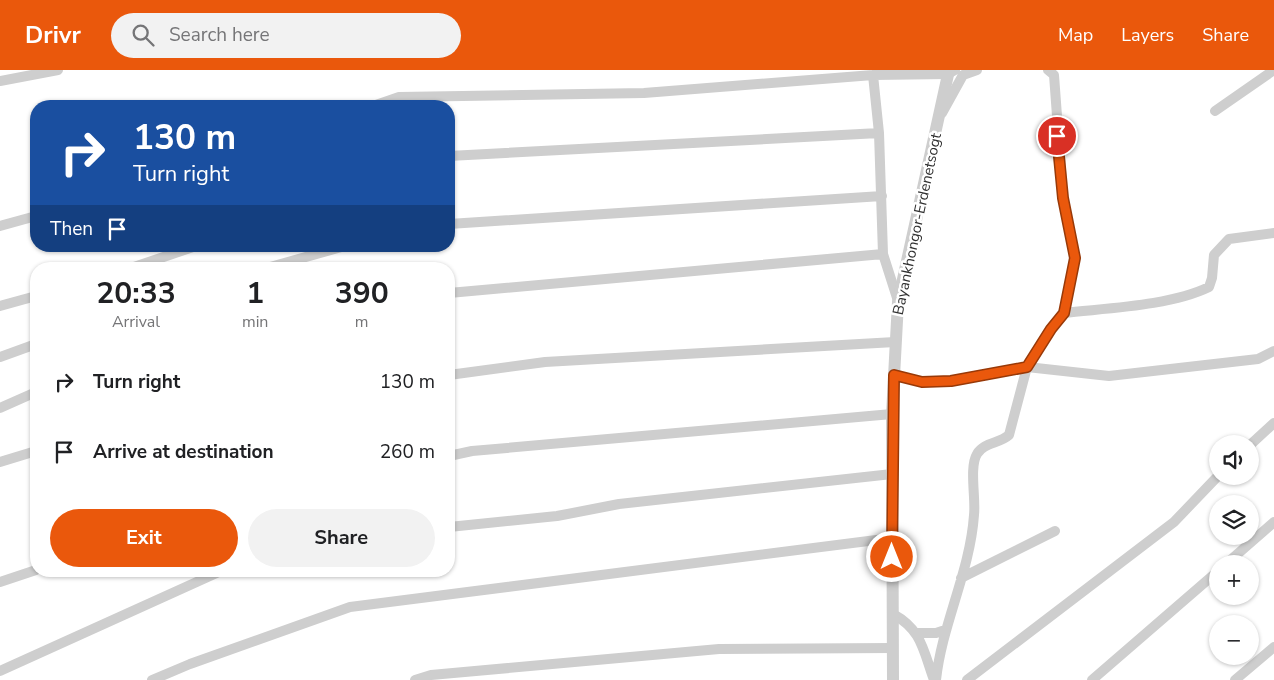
<!DOCTYPE html>
<meta charset="utf-8">
<style>
body{margin:0;font-family:"Nunito Sans",sans-serif;background:#f2f2f2;color:#202124;height:100vh;display:flex;flex-direction:column;font-size:19px;white-space:nowrap}
*{box-sizing:border-box;margin:0}
p{font-size:16px;color:#757577}
.icon{flex:none;width:28px;height:28px;fill:none;stroke:currentColor;stroke-width:2;stroke-linecap:round;stroke-linejoin:round}
.map{position:relative;flex:1;overflow:hidden}
.drawer{position:absolute;left:30px;top:192px;width:425px;height:315px;display:flex;flex-direction:column;background:#fff;border-radius:20px;box-shadow:0 1px 4px #0004}
.drawer>*{flex:none}
.guide{position:absolute;left:30px;top:30px;width:425px;height:152px;border-radius:20px;box-shadow:0 1px 4px #0004;background:#1a4fa0;color:#fff;overflow:hidden}
.tools{position:absolute;left:1209px;top:365px;display:grid;gap:10px}
.tools a{display:grid;place-items:center;width:50px;height:50px;border-radius:50%;background:#fff;box-shadow:0 1px 4px #0004;font-size:25px}
.pin{position:absolute;display:grid;place-items:center;width:42px;height:42px;color:#fff;margin:-21px;border:2px solid #fff;border-radius:50%;box-shadow:0 1px 5px #0007}
.me{position:absolute;width:55px;margin:-28px;rotate:0deg;stroke-linejoin:round;filter:drop-shadow(0 0 4px #0008)}
.turn{display:flex;align-items:center;gap:18px;height:105px;padding:0 20px;font-size:22px}
.turn .icon{width:65px;height:65px;stroke-width:2.5}
.turn b{display:block;font-size:35px;line-height:42px}
.then{display:flex;align-items:center;height:48px;padding:0 20px;background:#0003;gap:10px;font-size:19px}
.eta{display:flex;justify-content:space-evenly;align-items:center;height:85px;text-align:center}
.eta b{font-size:30px;font-weight:700;line-height:35px}
.primary-button{display:flex;gap:10px;margin-top:auto;padding:10px 20px}
.primary-button a{flex:1;height:58px;border-radius:30px;background:#ea580c;color:#fff;font-size:20px;font-weight:700;line-height:58px;text-align:center}
.primary-button a+a{background:#f2f2f2;color:#202124}
ul{padding:0;list-style:none}
li{display:flex;align-items:center;gap:15px;height:70px;padding:0 20px}
li div{flex:1}
li b{display:block;font-size:19px}
li em{font-style:normal}
header{display:flex;align-items:center;gap:30px;box-sizing:border-box;height:70px;padding:0 25px;background:#ea580c;color:#fff}
header strong{font-size:24px}
nav{display:flex;gap:28px;margin-inline-start:auto;font-size:18px}
.search{width:350px;height:45px;background:#f2f2f2;display:flex;align-items:center;gap:12px;box-sizing:border-box;padding:0 18px;border-radius:28px;color:#757577;font-size:19px}
.map>svg:first-child{display:block}
.lines{fill:none;stroke-linecap:round;stroke-linejoin:round}
.minor{stroke:#cecece;stroke-width:10}
.tertiary{stroke:#cecece;stroke-width:12}
.route-casing{stroke:#983908;stroke-width:12}
.route{stroke:#ea580c;stroke-width:9}
.labels{text-anchor:middle;dominant-baseline:central;stroke-width:5;stroke-linejoin:round;paint-order:stroke}
.street-label{font-size:15px;fill:#313131;stroke:#fff}
</style>
<header>
<strong>Drivr</strong>
<div class="search"><svg class="icon" aria-label="search" viewBox="0 0 24 24"><circle cx="10" cy="10" r="6"/><path d="M15 15l6 6"/></svg>Search here</div>
<nav><a>Map</a><a>Layers</a><a>Share</a></nav>
</header>
<div class="map">
<svg width="1274" height="610" viewBox="0 0 1274 610">
<rect width="100%" height="100%" fill="#fff"/>
<g class="lines">
<path class="minor" d="M873 5 879 63 883 184 898 231
M0 11 58 0
M373 36 399 27 644 23 873 5 948 4 955 0
M1215 41 1274 0
M942 43 963 5 977 0
M449 86 879 63
M449 154 882 126
M0 156 36 146
M128 199 196 176
M263 199 345 176
M449 223 883 184
M0 236 36 226
M1064 243C1107 238 1170 236 1209 217L1212 208 1214 185 1229 169 1274 163
M0 287 36 274
M449 305 545 292 895 272
M894 305 922 312 951 311 1027 297 1109 306 1258 289 1274 281
M0 338 36 322
M1250 375 1274 353
M449 386 472 381 892 344
M0 392 36 381
M449 457 557 446 619 434 892 404
M1226 494 1274 452
M961 508 1055 461
M0 512 36 500
M893 544C922 560 923 580 934 610
M917 563H936L945 560
M0 601 221 501
M152 610 190 594 350 537 892 468
M415 610 431 605 719 579 893 578
M936 610C942 554 970 502 974 445 976 429 969 397 977 384 984 372 999 374 1009 365L1027 297 1051 259 1064 243 1075 188 1063 128 1054 5 1048 0
M967 610 1174 452 1218 406
M1092 610 1218 501
M1235 610 1274 577"/>
<path class="tertiary" d="M893 610 892 344 898 232 949 0"/>
</g>
<g class="lines">
<g class="route-casing">
<path id="route" d="M892 487 894 305 922 312 951 311 1027 297 1051 259 1064 243 1075 188 1063 128 1057 66"/>
</g>
<use href="#route" class="route"/>
</g>
<g class="labels">
<g class="street-label">
<text transform="translate(917 154) rotate(-78)">Bayankhongor-Erdenetsogt</text>
</g>
</g>
</svg>
<div class="tools">
<a><svg class="icon" aria-label="sound" viewBox="0 0 24 24"><path d="M4 9h4l5-4v14l-5-4H4zM17 9q2 3 0 6"/></svg></a>
<a><svg class="icon" aria-label="layers" viewBox="0 0 24 24"><path d="M12 4l9 5-9 5-9-5zM3 14l9 5 9-5"/></svg></a>
<a>+</a>
<a>−</a>
</div>
<div class="pin" style="left:1057px;top:66px;background:#d93025"><svg class="icon" aria-label="arrive" viewBox="0 0 24 24"><path d="M6 21V4h12l-3 4 3 4H6"/></svg></div>
<svg class="me" style="left:892px;top:487px" viewBox="-20 -20 40 40"><circle r="17" fill="#ea580c" stroke="#fff" stroke-width="3"/><path d="M0-11L8 9 0 5-8 9z" fill="#fff"/></svg>
<div class="guide">
<div class="turn"><svg class="icon" aria-label="right" viewBox="0 0 24 24"><path d="M7 20v-9h11M14 6l5 5-5 5"/></svg><div><b>130 m</b>Turn right</div></div>
<div class="then">Then<svg class="icon" aria-label="arrive" viewBox="0 0 24 24"><path d="M6 21V4h12l-3 4 3 4H6"/></svg></div>
</div>
<section class="drawer">
<div class="eta">
<div><b>20:33</b><p>Arrival</p></div>
<div><b>1</b><p>min</p></div>
<div><b>390</b><p>m</p></div>
</div>
<ul>
<li><svg class="icon" aria-label="right" viewBox="0 0 24 24"><path d="M7 20v-9h11M14 6l5 5-5 5"/></svg><div><b>Turn right</b></div><em>130 m</em></li>
<li><svg class="icon" aria-label="arrive" viewBox="0 0 24 24"><path d="M6 21V4h12l-3 4 3 4H6"/></svg><div><b>Arrive at destination</b></div><em>260 m</em></li>
</ul>
<div class="primary-button"><a>Exit</a><a>Share</a></div>
</section>
</div>
